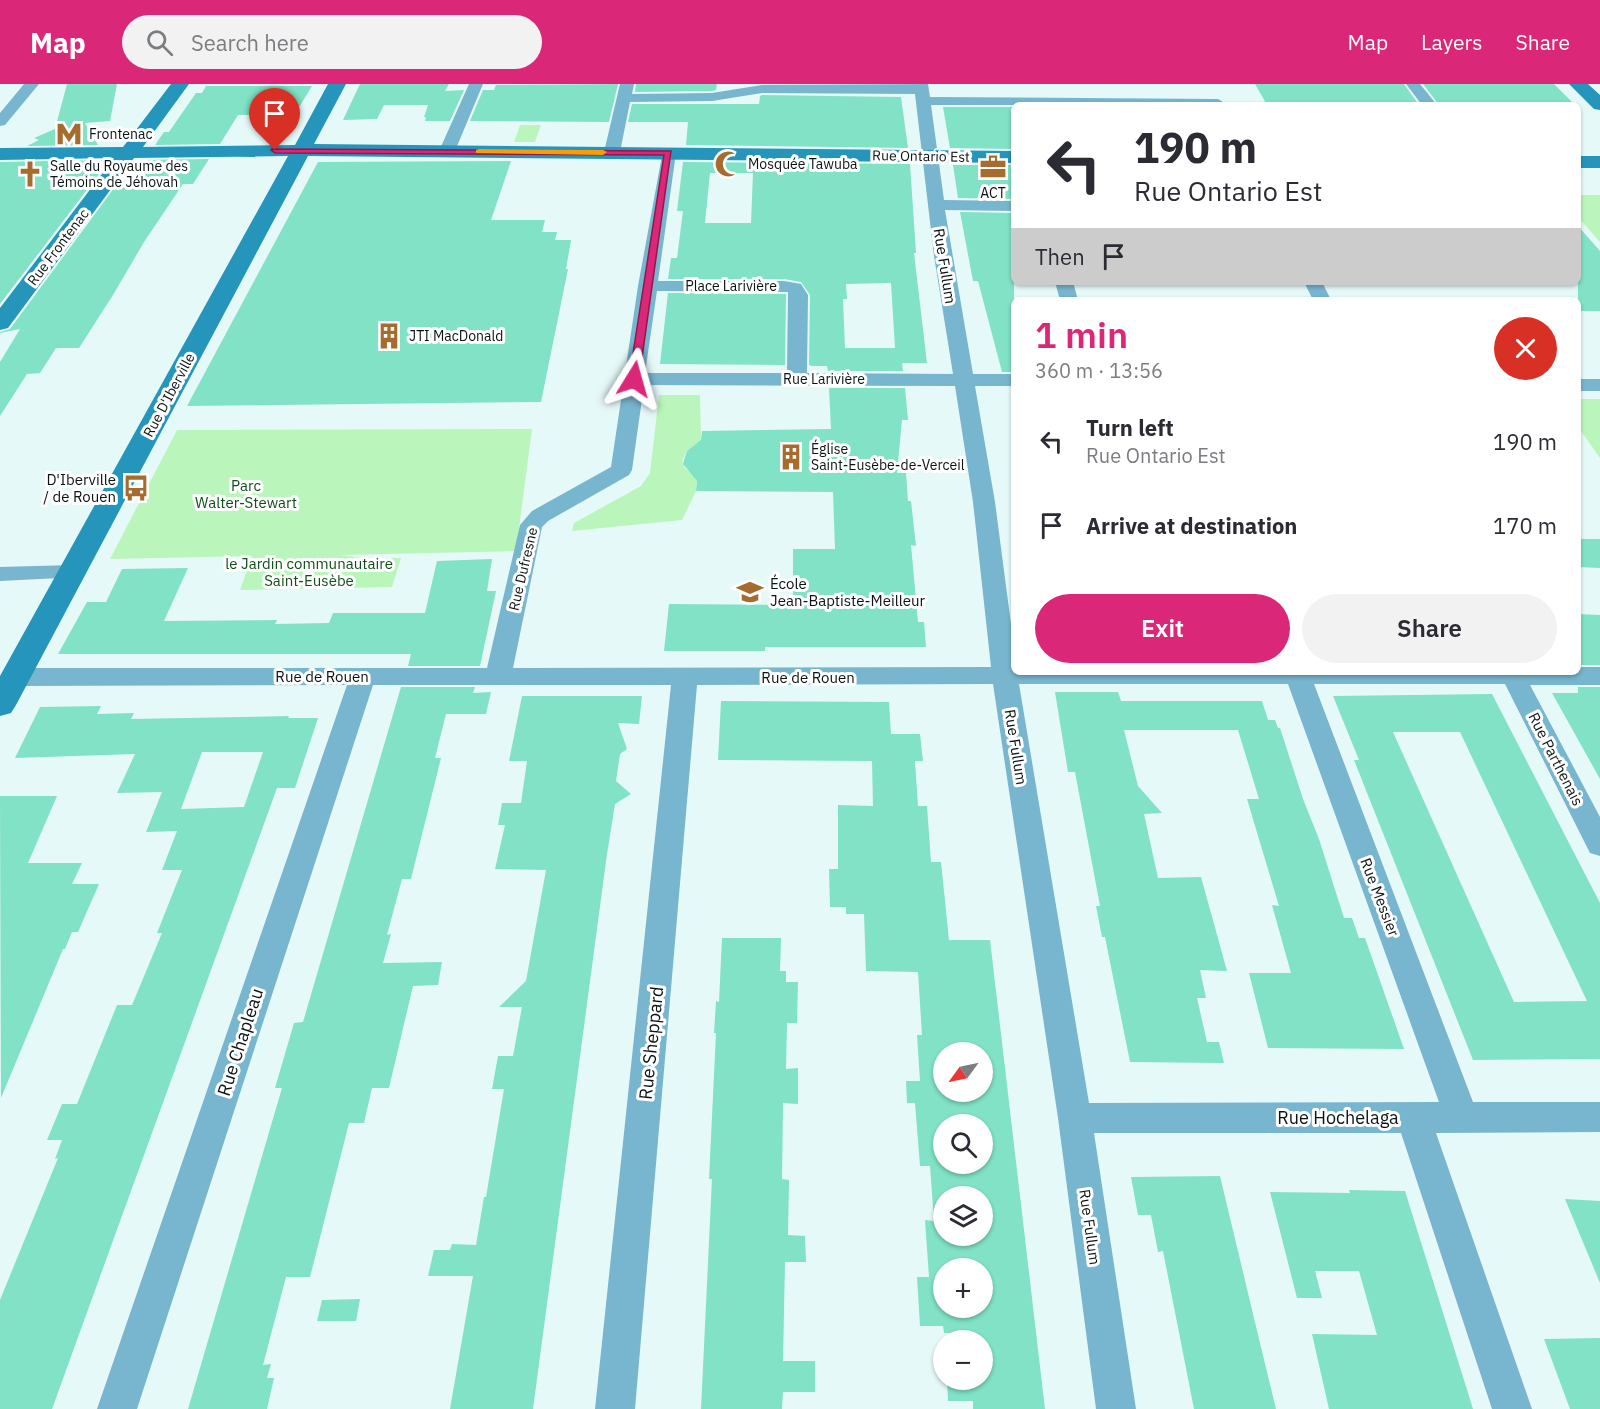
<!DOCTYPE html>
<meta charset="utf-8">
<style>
body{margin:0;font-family:"IBM Plex Sans",sans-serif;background:#f2f2f3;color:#2b2b33;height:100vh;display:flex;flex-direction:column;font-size:22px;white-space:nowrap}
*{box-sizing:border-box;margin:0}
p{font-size:20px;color:#7c7c81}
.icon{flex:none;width:33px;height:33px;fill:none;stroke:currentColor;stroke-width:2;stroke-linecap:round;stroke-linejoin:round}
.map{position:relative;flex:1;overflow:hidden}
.panel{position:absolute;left:1011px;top:213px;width:570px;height:378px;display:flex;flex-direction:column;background:#fff;border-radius:9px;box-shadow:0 2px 4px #0004}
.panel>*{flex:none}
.hud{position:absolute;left:1011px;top:18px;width:570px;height:183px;border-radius:9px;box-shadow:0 2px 4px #0004;background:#fff;color:#2b2b33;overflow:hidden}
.needle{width:39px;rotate:237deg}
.controls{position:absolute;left:933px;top:958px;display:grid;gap:12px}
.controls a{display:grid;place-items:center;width:60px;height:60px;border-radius:50%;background:#fff;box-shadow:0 2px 4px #0004;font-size:30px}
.pin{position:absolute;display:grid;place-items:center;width:51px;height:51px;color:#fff;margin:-62px -26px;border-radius:50% 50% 50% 0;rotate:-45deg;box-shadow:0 0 6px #0007}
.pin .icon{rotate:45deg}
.me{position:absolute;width:66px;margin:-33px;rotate:8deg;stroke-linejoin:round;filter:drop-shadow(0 0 4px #0008)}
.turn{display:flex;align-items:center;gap:21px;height:126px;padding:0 24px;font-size:27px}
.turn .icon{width:78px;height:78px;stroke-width:2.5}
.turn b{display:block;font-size:42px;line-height:51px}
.then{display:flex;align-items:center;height:57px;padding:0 24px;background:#0003;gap:12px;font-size:22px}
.round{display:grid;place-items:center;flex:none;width:63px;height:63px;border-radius:32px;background:#f2f2f3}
.summary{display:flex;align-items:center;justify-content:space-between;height:102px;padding:0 24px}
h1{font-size:36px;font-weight:600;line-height:45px;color:#db2777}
.button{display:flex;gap:12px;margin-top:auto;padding:12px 24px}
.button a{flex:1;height:69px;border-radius:36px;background:#db2777;color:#fff;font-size:24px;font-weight:600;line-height:69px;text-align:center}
.button a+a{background:#f2f2f3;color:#2b2b33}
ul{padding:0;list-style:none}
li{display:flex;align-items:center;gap:18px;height:84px;padding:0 24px}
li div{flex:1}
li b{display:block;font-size:22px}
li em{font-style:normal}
header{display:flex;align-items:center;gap:36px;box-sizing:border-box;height:84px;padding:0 30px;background:#db2777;color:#fff}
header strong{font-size:28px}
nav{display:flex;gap:33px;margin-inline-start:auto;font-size:21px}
.search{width:420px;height:54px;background:#f2f2f3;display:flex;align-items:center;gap:15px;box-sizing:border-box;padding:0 21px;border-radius:33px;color:#7c7c81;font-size:22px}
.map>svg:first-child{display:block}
.green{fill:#baf5bb}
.building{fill:#81e2c5;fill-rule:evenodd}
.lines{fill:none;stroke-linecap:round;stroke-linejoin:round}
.street{fill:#78b5cf;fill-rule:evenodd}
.secondary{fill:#2695bb;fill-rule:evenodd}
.route{fill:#db2777;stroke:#8e194d;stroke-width:1.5}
.slow{fill:#f59e0b}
.labels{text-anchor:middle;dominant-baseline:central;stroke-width:6;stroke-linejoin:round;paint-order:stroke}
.far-poi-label{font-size:14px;fill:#0c1313;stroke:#fff;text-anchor:start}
.far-street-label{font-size:14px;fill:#0c1313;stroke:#fff}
.street-label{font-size:15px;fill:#0c1313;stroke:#fff}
.poi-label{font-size:15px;fill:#0c1313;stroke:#fff;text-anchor:end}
.park-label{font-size:15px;fill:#0f4f19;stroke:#fff}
.near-street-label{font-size:18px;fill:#0c1313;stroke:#fff}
</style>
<header>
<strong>Map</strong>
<div class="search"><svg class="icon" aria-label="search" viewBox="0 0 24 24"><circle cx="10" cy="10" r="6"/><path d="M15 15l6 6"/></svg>Search here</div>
<nav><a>Map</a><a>Layers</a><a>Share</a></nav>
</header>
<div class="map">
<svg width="1600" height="1325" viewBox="0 0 1600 1325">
<rect width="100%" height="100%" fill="#e6f9f9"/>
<path class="green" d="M520 41H541L535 58H514Z
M1578 111H1600V158L1578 133Z
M659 311H700L701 357 687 367 682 376 685 384 697 395 696 407 682 436 572 447 574 439 641 402 650 389Z
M1578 315H1600V374L1578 343Z
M532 345 516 467 340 471 361 474H401L392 503 240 506 252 472 110 475 177 346Z"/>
<path class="building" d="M67 0H117L110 37 85 39 98 61 27 62 39 56 34 54 55 45Z
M360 0H449L445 7 464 6 450 37H425L426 33H424L428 21H384L377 35 343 36Z
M618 0 609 38 470 37 483 6H494L496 1Z
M636 0H717L716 6 712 7 635 8Z
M1255 0H1404L1419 21H1267Z
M1423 0H1554L1575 21H1439Z
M206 2H312L295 30 238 31 220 60 155 61 164 48H169L196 9H202Z
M762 11 901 13 908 64 686 61 688 38H628L632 20H759L760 12Z
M943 23H1014V65L950 64Z
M209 75 193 100H183L144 158 113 211 79 264H56L40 289 27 290 0 332V278L20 245 0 249V248L10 245 120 96 124 102 143 76Z
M108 76 109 77 0 220V78Z
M511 77 491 136H545L542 148H557L555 156H571L566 185H568L541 318 187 322 318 78Z
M683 78 910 80 916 169H914L927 279H902L903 287H828L827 282H812L809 281 810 211 801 198 784 195H668L671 174H677L683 127H677ZM710 89H753L751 139H705ZM891 199 895 264H845L843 215H847L846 200Z
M953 81H1014V115L958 114Z
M960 128 1014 129V288H1002L978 197H973Z
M1578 142 1600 167V227H1578Z
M668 209 786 210 785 281 660 280Z
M829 304H905L908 336H902L897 389H906L908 417H911L916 462 911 461 918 538H924L926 563H765V567H664L669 520 793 521V465H835L833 408 696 407 697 397 683 380 687 367 701 356 702 347 831 345Z
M1578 455H1600V484L1578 483Z
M492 475 487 507H496L480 582H408L411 570H58L87 518H106L122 485 188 484 164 537 277 536 275 540 329 539 333 529H425L437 477Z
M1578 530 1600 531V581H1578Z
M401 603H475L473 609 491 608 486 630H446L435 674H441L411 795H402L387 851 391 850 383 879 442 878 438 901 413 902 389 1004H372L364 1039H349L310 1193H286L263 1281 271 1280 267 1294H274L267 1325H188L282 1004H275L294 939 303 938Z
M1578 603H1600V695L1552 609H1578Z
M1055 608H1118L1121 617H1262L1268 636H1275L1278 644H1280L1303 715 1319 755 1344 834H1352L1359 854H1365L1404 965 1268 964 1249 889H1291L1272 821 1279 822 1247 715H1259L1238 646H1124L1138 702 1162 729 1144 730 1158 794 1201 793 1227 887 1200 886 1206 914H1197L1207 958H1219L1224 979 1130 978 1105 853H1102L1096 822H1100L1075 688H1068Z
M1492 610 1600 819V975L1473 976 1354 676H1359L1333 612ZM1393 648H1460L1587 917 1514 918Z
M522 612H642L639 640 618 639 627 665 620 670 616 697 631 710 615 720 607 770 533 1325H450L473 1192H428L434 1166H450L452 1160 476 1161 484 1113H486L504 1005H492L498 972H513L522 923H499L526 897 546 786 495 785 505 741H498L502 719H521L527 677H509Z
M721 617 889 618 891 650H920L923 677H915L918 722H927L931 778H941L949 856H990L1045 1325H973V1317H948L947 1296H982V1257H970L969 1249H944L943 1242H920L917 1193H929L925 1136 934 1137 930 1082H920L915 1019H907L906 997H920L917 951H922L918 888 866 887 864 830H846V823H830L829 785H838V721L873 722 872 677 718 676ZM944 969H982V1008H944ZM944 1041H982V1080H944ZM944 1113H982V1152H944ZM944 1185H982V1224H944Z
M101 622 97 630 134 629 131 635 289 632 288 634H318L295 704H277L52 1325H0V1216L58 1074 55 1075 62 1056H47L62 1020H77L117 921H132L162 849H157L182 786H162L177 747 146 748 162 708 117 709 135 670 15 674 40 623ZM202 668H263L244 723 181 725Z
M0 712H57L28 779H82L72 800H99L78 848H72L65 865H63L1 1014Z
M722 854H781L780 887H786V898H798L797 939H787L786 985 798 984V1020L783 1019 782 1095 789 1096 788 1151 805 1152 806 1178H785L783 1277H815V1308H783L782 1325H701L712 1095H709L716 949H714L716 917 719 918Z
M1220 1092 1259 1255 1276 1325H1194L1163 1167 1158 1168 1151 1131H1138L1131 1093Z
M1349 1106 1405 1107 1473 1325H1329L1312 1250 1377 1251 1359 1187H1315L1322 1214H1297L1270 1108 1350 1109Z
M1565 1115 1600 1117V1199Z
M360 1215 356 1237H317L322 1216Z
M1600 1254V1325H1570L1544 1255Z"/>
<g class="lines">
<path class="street" d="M24 0H39L5 41 0 42V29Z
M469 0H483L455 67 452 70H442L439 67Z
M620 0H634L632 10 712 9 762 1 928 0 930 13 1218 15 1225 19 1224 21H931L944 116 1014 117V127L945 126 973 290H1014V302H975L995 418 1014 563V588H1578V583H1600V601H1530L1600 733V772L1590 769 1505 600H1314L1473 1018H1600V1048L1436 1049 1532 1325H1492L1401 1049H1094L1136 1325H1096L1058 1034 993 600 697 601 635 1325H595L671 601H373L137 1325H97L347 601 16 602 7 599 3 593 7 587 16 584H487L520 441 532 427 611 383 638 202 663 66H673L676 69 658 197H784L801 200 808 211 807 289 953 290 934 172 915 10 762 9 712 17 630 18 620 68 612 73 604 68ZM657 207 788 208 787 289H645ZM644 301 955 302 973 418 991 583 513 584 542 443 548 437 629 391 632 386ZM1019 600H1288L1439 1018 1089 1019Z
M1406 0H1420L1437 21H1422Z
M1055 198H1073L1078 216H1060Z
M1304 198H1322L1331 216H1313Z
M1578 295H1600V307H1578Z
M72 481 80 483 84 488 80 493 0 497V483Z"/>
<path class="secondary" d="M171 0H189L143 63 295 61 328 0H346L314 60 1014 67V79L308 72 16 621 11 629 0 632V592L288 72 134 74 8 244 0 246V224L114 74 0 76V64L123 63Z
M1569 0H1588L1600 11V26L1594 25Z
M1578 72H1600V84H1578Z"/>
</g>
<path class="route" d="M272 65 671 67 639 295 634 298 629 295 664 71 275 69 271 66Z"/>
<path class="slow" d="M479 65 603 66 607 68 603 71 476 69V66Z"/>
<defs>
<g id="metro-bare" transform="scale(2.07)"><path d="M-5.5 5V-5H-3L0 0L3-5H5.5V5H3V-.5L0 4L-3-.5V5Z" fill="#a76c2d" stroke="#fff" stroke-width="2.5" paint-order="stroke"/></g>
<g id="mosque-bare" transform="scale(2.07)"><path d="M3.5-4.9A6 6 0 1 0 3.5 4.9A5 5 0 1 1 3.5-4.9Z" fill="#a76c2d" stroke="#fff" stroke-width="2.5" paint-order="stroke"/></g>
<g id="office-bare" transform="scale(2.07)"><path d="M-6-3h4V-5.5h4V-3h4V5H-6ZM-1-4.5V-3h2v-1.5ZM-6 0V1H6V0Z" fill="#a76c2d" stroke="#fff" stroke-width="2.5" paint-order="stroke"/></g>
<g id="church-bare" transform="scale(2.07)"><path d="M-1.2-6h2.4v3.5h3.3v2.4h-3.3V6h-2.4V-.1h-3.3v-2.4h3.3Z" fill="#a76c2d" stroke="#fff" stroke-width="2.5" paint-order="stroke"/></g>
<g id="building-bare" transform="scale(2.07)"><path d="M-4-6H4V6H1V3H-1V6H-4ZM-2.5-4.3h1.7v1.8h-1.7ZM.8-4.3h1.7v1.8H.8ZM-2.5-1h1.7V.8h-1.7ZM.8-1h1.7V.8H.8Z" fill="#a76c2d" stroke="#fff" stroke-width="2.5" paint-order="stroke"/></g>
<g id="bus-bare" transform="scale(2.07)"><path d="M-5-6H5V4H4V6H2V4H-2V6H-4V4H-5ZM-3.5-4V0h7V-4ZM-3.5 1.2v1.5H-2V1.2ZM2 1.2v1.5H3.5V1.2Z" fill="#a76c2d" stroke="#fff" stroke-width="2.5" paint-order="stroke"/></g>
<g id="school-bare" transform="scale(2.07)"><path d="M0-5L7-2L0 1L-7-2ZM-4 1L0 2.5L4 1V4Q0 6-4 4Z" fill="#a76c2d" stroke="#fff" stroke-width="2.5" paint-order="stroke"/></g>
</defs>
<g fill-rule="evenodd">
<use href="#metro-bare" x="69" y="50"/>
<use href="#mosque-bare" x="728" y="80"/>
<use href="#office-bare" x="993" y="83"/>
<use href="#church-bare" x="30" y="90"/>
<use href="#building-bare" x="389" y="252"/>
<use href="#building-bare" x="791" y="373"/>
<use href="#bus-bare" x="136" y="404"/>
<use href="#school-bare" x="750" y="508"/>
</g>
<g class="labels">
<g class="far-poi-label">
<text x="89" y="50">Frontenac</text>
<text x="748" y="80">Mosquée Tawuba</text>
<text x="50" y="82">Salle du Royaume des<tspan x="50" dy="16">Témoins de Jéhovah</tspan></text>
<text x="993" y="109" text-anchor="middle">ACT</text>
<text x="409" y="252">JTI MacDonald</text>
<text x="811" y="365">Église<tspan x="811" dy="16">Saint-Eusèbe-de-Verceil</tspan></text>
</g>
<g class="far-street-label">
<text transform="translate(921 72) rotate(1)">Rue Ontario Est</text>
<text transform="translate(58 163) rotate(-53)">Rue Frontenac</text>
<text x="731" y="202">Place Larivière</text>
<text x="824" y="295">Rue Larivière</text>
<text transform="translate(169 311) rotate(-62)">Rue D'Iberville</text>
<text transform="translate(523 485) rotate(-77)">Rue Dufresne</text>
</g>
<g class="street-label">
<text transform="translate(945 182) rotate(81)">Rue Fullum</text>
<text x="322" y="592">Rue de Rouen</text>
<text x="808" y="593">Rue de Rouen</text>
<text transform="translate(1016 663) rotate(81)">Rue Fullum</text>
<text transform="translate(1556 675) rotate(63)">Rue Parthenais</text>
<text transform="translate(1380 813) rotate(69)">Rue Messier</text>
<text transform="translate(1090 1143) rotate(82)">Rue Fullum</text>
</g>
<g class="poi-label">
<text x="116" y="395">D'Iberville<tspan x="116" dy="17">/ de Rouen</tspan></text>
<text x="770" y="499" text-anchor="start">École<tspan x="770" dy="17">Jean-Baptiste-Meilleur</tspan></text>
</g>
<g class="park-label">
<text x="246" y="401">Parc<tspan x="246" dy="17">Walter-Stewart</tspan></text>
<text x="309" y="479">le Jardin communautaire<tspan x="309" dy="17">Saint-Eusèbe</tspan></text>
</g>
<g class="near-street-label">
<text transform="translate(240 958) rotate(-72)">Rue Chapleau</text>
<text transform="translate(651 959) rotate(-84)">Rue Sheppard</text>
<text x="1338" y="1033">Rue Hochelaga</text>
</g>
</g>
</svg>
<div class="controls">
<a><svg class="needle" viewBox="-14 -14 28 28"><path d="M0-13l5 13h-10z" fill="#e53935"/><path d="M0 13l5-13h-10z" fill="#7c7c81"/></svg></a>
<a><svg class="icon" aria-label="search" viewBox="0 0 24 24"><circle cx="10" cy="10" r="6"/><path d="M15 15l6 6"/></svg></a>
<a><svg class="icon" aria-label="layers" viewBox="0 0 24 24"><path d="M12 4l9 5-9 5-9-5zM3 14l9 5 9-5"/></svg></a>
<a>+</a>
<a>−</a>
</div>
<div class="pin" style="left:275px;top:66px;background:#d93025"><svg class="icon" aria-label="arrive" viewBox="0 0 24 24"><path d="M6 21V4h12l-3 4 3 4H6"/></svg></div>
<svg class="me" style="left:634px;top:295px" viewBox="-20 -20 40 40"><path d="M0-17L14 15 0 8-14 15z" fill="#db2777" stroke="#fff" stroke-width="4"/></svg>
<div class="hud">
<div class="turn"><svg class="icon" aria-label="left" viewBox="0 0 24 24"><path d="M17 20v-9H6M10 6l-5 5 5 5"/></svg><div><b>190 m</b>Rue Ontario Est</div></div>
<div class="then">Then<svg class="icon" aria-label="arrive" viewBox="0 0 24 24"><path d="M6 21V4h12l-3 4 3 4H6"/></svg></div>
</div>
<section class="panel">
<div class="summary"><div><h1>1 min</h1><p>360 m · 13:56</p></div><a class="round" style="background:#d93025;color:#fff"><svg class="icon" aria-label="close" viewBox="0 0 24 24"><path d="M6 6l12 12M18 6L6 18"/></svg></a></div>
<ul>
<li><svg class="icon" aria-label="left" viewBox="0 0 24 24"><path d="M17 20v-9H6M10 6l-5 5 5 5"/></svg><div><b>Turn left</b><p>Rue Ontario Est</p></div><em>190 m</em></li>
<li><svg class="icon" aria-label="arrive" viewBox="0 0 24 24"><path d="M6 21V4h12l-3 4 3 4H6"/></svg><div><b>Arrive at destination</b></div><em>170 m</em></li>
</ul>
<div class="button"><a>Exit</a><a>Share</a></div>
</section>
</div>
